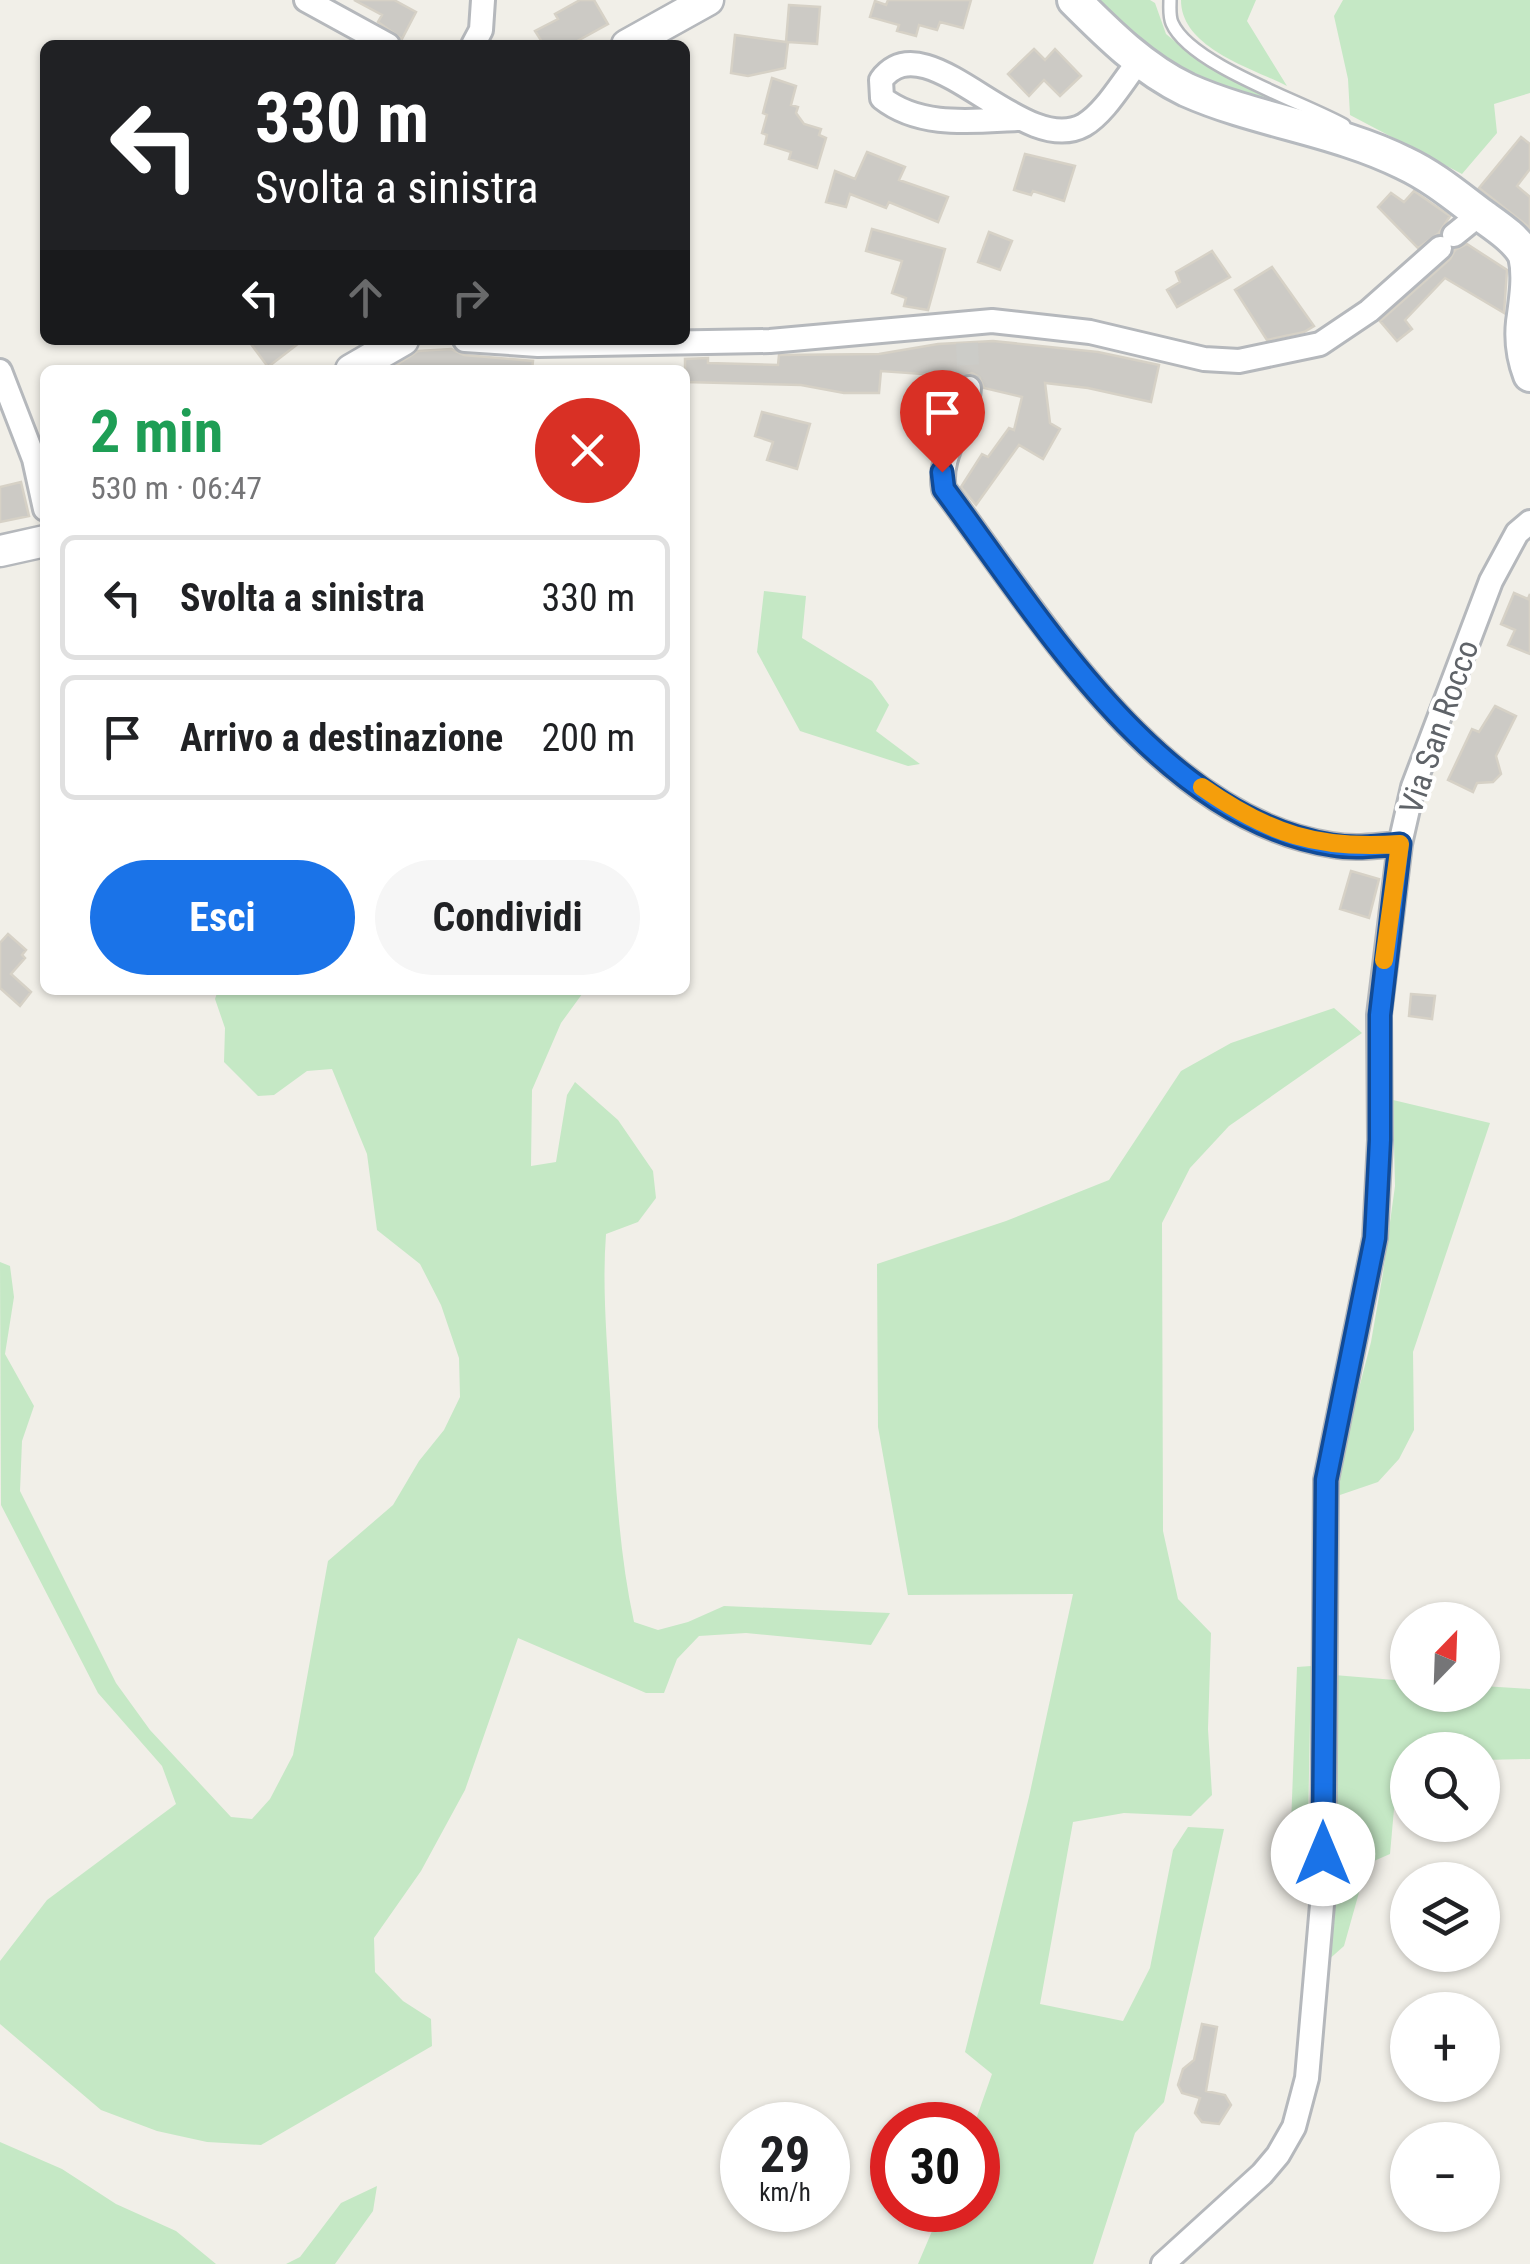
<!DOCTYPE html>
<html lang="it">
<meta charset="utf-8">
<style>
body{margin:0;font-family:"Roboto Condensed",sans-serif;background:#f6f6f6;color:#202124;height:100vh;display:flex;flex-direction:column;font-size:38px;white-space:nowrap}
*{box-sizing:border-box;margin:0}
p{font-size:32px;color:#757577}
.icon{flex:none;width:55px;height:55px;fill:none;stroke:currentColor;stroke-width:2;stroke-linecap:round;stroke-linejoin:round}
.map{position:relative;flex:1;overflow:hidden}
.drawer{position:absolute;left:40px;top:365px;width:650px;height:630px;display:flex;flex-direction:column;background:#fff;border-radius:15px;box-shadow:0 2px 8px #0004}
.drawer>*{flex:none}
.banner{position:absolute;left:40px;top:40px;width:650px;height:305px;border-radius:15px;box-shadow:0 2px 8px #0004;background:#202124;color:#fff;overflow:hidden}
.needle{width:65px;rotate:23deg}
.tools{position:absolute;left:1390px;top:1602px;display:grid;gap:20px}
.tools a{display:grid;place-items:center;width:110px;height:110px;border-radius:50%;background:#fff;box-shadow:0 2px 8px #0004;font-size:50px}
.speed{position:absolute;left:720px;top:2102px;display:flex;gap:20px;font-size:50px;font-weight:700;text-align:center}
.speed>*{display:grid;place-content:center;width:130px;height:130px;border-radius:50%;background:#fff;box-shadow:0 2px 8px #0004;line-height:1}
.speed small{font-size:25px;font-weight:400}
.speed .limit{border:15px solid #d22;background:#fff;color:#111}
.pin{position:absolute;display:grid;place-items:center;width:85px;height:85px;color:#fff;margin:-102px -42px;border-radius:50% 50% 50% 0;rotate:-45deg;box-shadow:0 0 10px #0007}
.pin .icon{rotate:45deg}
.me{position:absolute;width:110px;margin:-55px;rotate:0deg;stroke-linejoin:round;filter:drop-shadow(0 0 8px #0008)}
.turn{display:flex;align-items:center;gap:35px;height:210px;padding:0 50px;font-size:45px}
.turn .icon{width:130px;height:130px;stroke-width:2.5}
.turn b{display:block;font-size:70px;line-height:85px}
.lanes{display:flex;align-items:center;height:95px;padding:0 50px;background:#0003;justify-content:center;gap:50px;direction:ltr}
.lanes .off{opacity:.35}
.round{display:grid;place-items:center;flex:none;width:105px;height:105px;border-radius:52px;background:#f6f6f6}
.overview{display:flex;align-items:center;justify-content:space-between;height:170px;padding:0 50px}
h1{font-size:60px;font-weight:700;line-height:75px;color:#1e9e55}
.cta{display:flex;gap:20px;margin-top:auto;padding:20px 50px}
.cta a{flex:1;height:115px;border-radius:60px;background:#1a73e8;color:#fff;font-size:40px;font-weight:700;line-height:115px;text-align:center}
.cta a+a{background:#f6f6f6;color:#202124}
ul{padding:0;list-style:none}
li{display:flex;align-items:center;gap:30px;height:125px;margin:0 20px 15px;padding:0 30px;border:5px solid #e0e0e0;border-radius:15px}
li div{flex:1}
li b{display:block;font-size:38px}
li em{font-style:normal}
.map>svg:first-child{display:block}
.green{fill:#c5e8c5}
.building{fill:#cccac5;stroke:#d6d1c6;stroke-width:2.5}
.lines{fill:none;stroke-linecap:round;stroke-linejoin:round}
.minor-tunnel{stroke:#ccccc8;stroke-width:22;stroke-dasharray:22 11;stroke-linecap:butt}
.service-casing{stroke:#b5b8bc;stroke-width:16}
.minor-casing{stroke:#b5b8bc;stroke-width:28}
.tertiary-casing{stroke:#b5b8bc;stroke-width:35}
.secondary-casing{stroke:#b6babf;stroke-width:38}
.service{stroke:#fff;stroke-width:11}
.minor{stroke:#fff;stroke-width:22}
.tertiary{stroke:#fff;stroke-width:30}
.secondary{stroke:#fff;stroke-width:32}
.route-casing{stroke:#114b97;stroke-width:25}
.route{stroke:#1a73e8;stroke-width:18}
.slow{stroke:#f59e0b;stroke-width:18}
.labels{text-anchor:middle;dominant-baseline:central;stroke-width:8;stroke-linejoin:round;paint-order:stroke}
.street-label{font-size:32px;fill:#5f6368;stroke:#fff}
</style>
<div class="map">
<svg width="1530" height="2264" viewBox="0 0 1530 2264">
<rect width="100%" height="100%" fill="#f1efe8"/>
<path class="green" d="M1093 0H1150L1155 3 1166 34 1195 58 1294 112C1209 82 1159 65 1093 0Z
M1181 0H1256L1247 21 1287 86C1252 68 1181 48 1181 0Z
M1343 0H1530V93L1494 104 1497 133 1462 174 1350 115 1348 79 1334 16Z
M764 591 806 596 802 638 872 681 889 705 876 731 920 764 908 766 800 731 757 652Z
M218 990H585L561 1023 532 1090 531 1166 556 1162 567 1095 575 1082 618 1120 653 1171 656 1198 638 1222 606 1234C602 1287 607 1340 610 1394 615 1470 618 1548 634 1622L658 1630 688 1622 724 1606 890 1613 871 1645 746 1633 699 1636 677 1659 664 1693H646L518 1638 465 1790 421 1871 374 1938 375 1972 403 2001 431 2019 432 2046 261 2145 207 2142 157 2131 101 2110 0 2024V1961L47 1900 176 1804 162 1766 98 1693 1 1505 0 1262 10 1266 14 1297 5 1354 34 1406 22 1441 20 1491 116 1683 150 1730 231 1817 252 1819 270 1799 293 1755 328 1561 393 1505 419 1461 444 1430 460 1397 459 1358 441 1305 420 1264 377 1230 367 1154 332 1069 307 1071 274 1095 258 1096 224 1062 225 1028 215 999Z
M1334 1008 1362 1033 1229 1126 1190 1168 1162 1223 1163 1531 1178 1599 1211 1633 1208 1729 1212 1795 1191 1816 1124 1813 1073 1822 1040 2004 1123 2021 1150 1968 1173 1850 1188 1827 1224 1829 1164 2102 1135 2133 1093 2264H918L941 2210H978V2125H974L992 2074 965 2052 1029 1797 1073 1594 908 1595 878 1427 877 1264 1006 1221 1109 1180 1181 1071 1231 1043Z
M1393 1100 1490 1123 1413 1352 1414 1430 1399 1459 1378 1482 1337 1496 1351 1419 1371 1342 1383 1273 1395 1186Z
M1311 1666 1308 1828 1291 1825 1297 1667Z
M1334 1675 1407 1681 1408 1695H1482L1483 1686 1530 1689V1759L1483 1760 1482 1750H1408L1407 1785 1394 1809 1390 1854 1367 1864 1344 1946 1326 1962Z
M0 2142 62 2169 116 2204 176 2231 216 2264H0Z
M377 2186 373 2211 335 2264H286L300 2257 341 2203Z"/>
<path class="building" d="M354 0H394L416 12 402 39 378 22 382 15Z
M580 0H594L608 24 570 45H544L535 31 558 19 555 14Z
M888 0H971L963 28 940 22 937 30 919 25 916 36 897 31 899 25 870 17 875 1 886 5Z
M789 5 820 7 817 44 788 42 785 68 748 76 731 73 735 35 786 42Z
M1034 49 1045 60 1055 49 1081 76 1060 96 1044 80 1029 96 1008 74Z
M772 78 796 86 791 105 798 107 796 113 804 124 821 129 819 135 826 138 817 168 789 159 791 152 765 144 767 135 762 133 767 115 763 113Z
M1521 137 1530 144V169L1517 186 1530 197V228L1479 188Z
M867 152 905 167 899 180 948 197 938 222 889 202 886 208 850 194 846 207 826 202 835 171 855 179Z
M1025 154 1075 166 1064 201 1033 191 1031 195 1014 190Z
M1414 191 1450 216 1439 233 1418 248 1378 207 1391 193 1404 202Z
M872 229 945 249 928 310 904 306 906 298 892 293 902 261 866 251Z
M989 232 1012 241 1000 270 978 262Z
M1467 244 1507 270 1504 313 1445 278 1405 320 1412 329 1397 341 1380 321 1450 259 1455 250Z
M1212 251 1230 277 1177 307 1167 290 1180 282 1176 272Z
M1272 267 1314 326 1304 332 1267 340 1235 290Z
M248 340H303L268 367Z
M993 341 1098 352 1159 365 1151 402 1088 388 1045 383 1050 423 1060 429 1043 459 1019 445 976 505 961 487 982 454 988 457 1009 428 1014 430 1022 397 984 388 979 377 972 373 958 378 954 388 930 389 937 375 881 371 879 393H844L801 385 685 382V359L708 358V363L778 365 779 355 879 354 938 344Z
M451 349 464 355 533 361 532 370H389L418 351Z
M762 412 810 424 797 469 767 460 773 442 755 436Z
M21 482 29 516 0 522V487Z
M1514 593 1528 599 1530 594V654L1508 645 1515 630 1501 624Z
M1495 706 1516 716 1496 756 1501 774 1493 782 1477 783 1473 792 1448 780 1472 729 1479 732Z
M1351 871 1379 879 1369 918 1340 909Z
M8 934 26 950 22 955 25 958 11 974 31 992 20 1006 0 988V943Z
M1411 994 1435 996 1432 1019 1409 1016Z
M1202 2024 1217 2027 1206 2091 1225 2095 1231 2105 1219 2124 1202 2122 1195 2113 1200 2098 1182 2093 1178 2085 1183 2069 1194 2060Z"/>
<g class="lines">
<path class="minor-tunnel" d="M967 343 969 388"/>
<g class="service-casing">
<path id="service" d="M1170 0C1170 8 1169 16 1172 23 1190 65 1303 102 1344 125"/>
</g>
<g class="minor-casing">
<path id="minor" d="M306 0 388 45
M473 45 481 30 483 0
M1017 119C972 121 920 128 882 98L881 80C927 18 1022 160 1084 125 1106 112 1123 80 1140 60
M1454 235 1480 214
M465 340 538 345 770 341 992 321 1090 332 1204 359 1239 361 1320 344 1369 311 1440 248
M0 371 34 459 45 509
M969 388C967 421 937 456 944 489 1041 618 1158 818 1332 845 1354 849 1377 846 1400 844
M1163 2264 1262 2174 1278 2155 1294 2127 1307 2078 1323 1893 1326 1480 1375 1238 1380 1140 1379 1015 1400 844 1413 787 1491 581 1517 533 1530 522"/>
</g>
<g class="tertiary-casing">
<path id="tertiary" d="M627 45 708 0
M351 370 403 340
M0 551 45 541"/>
</g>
<g class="secondary-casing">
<path id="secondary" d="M1074 0C1108 34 1143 69 1187 90 1257 121 1336 129 1404 163 1432 176 1456 196 1480 214 1495 225 1516 238 1525 255 1530 276 1526 300 1523 322 1521 340 1524 359 1530 375"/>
</g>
<use href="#service" class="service"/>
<use href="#minor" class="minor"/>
<use href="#tertiary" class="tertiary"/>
<use href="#secondary" class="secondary"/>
</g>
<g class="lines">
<g class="route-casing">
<path id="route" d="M942 472 944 489C1040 618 1159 818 1332 845 1354 849 1378 846 1400 844L1380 1015V1140L1375 1238 1326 1480 1323 1854"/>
</g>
<use href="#route" class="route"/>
<path class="slow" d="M1202 787C1269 834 1318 850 1400 844L1384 960"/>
</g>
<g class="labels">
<g class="street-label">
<text transform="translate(1439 727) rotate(-71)">Via San Rocco</text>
</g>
</g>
</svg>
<div class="tools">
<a><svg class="needle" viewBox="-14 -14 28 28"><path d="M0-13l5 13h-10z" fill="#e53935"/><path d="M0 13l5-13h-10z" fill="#757577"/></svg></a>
<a><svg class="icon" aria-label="search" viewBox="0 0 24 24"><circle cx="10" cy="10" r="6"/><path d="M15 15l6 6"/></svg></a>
<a><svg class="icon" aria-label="layers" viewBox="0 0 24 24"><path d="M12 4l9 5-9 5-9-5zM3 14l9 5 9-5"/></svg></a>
<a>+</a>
<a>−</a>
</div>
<div class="speed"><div>29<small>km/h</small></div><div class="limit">30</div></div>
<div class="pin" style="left:942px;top:472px;background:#d93025"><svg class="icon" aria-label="arrive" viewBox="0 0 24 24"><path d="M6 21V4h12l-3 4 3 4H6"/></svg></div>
<svg class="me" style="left:1323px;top:1854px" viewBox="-20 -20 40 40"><circle r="19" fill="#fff"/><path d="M0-13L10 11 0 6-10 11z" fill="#1a73e8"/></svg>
<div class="banner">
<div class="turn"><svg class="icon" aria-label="left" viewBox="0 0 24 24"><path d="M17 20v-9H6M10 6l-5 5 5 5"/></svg><div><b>330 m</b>Svolta a sinistra</div></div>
<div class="lanes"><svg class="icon" aria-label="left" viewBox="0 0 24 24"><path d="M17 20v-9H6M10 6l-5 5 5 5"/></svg><svg class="icon off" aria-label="ahead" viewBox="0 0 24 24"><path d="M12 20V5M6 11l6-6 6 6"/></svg><svg class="icon off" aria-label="right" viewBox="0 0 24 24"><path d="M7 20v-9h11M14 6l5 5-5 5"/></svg></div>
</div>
<section class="drawer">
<div class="overview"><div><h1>2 min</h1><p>530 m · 06:47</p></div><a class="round" style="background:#d93025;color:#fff"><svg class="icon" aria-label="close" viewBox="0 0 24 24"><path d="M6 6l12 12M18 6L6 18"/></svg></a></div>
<ul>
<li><svg class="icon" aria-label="left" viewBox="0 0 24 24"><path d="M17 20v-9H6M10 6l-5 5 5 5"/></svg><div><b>Svolta a sinistra</b></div><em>330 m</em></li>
<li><svg class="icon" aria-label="arrive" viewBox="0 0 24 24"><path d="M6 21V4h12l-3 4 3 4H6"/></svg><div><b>Arrivo a destinazione</b></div><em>200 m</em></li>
</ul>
<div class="cta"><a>Esci</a><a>Condividi</a></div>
</section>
</div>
